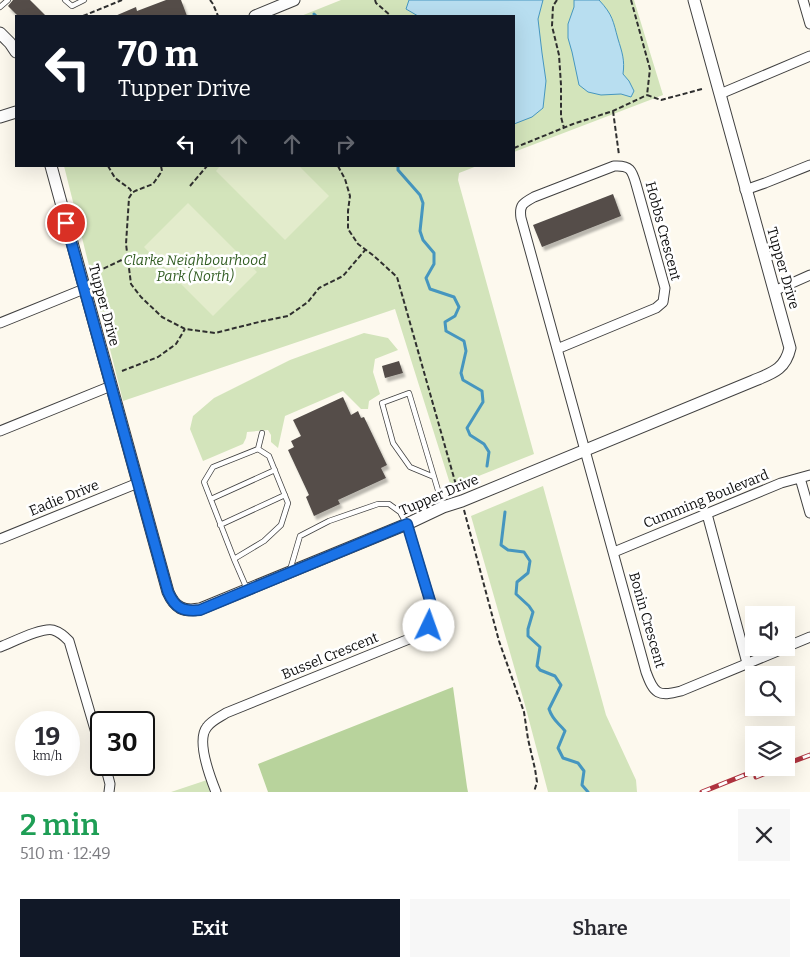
<!DOCTYPE html>
<meta charset="utf-8">
<style>
body{margin:0;font-family:Bitter,serif;background:#f7f7f7;color:#2b2b33;height:100vh;display:flex;flex-direction:column;font-size:19px;white-space:nowrap}
*{box-sizing:border-box;margin:0}
p{font-size:16px;color:#7c7c81}
.icon{flex:none;width:28px;height:28px;fill:none;stroke:currentColor;stroke-width:2;stroke-linecap:round;stroke-linejoin:round}
.map{position:relative;height:792px;overflow:hidden}
.details{display:flex;flex-direction:column;background:#fff;flex:1}
.details>*{flex:none}
.guide{position:absolute;left:15px;top:15px;width:500px;height:152px;border-radius:0px;box-shadow:0 5px 20px #0002;background:#111827;color:#fff;overflow:hidden}
.controls{position:absolute;left:745px;top:606px;display:grid;gap:10px}
.controls a{display:grid;place-items:center;width:50px;height:50px;border-radius:0px;background:#fff;box-shadow:0 5px 20px #0002;font-size:25px}
.speed{position:absolute;left:15px;top:711px;display:flex;gap:10px;font-size:25px;font-weight:700;text-align:center}
.speed>*{display:grid;place-content:center;width:65px;height:65px;border-radius:50%;background:#fff;box-shadow:0 5px 20px #0002;line-height:1}
.speed small{font-size:12px;font-weight:400}
.speed .limit{border:2px solid #111;border-radius:8px;background:#fff;color:#111}
.pin{position:absolute;display:grid;place-items:center;width:42px;height:42px;color:#fff;margin:-21px;border:2px solid #fff;border-radius:50%;box-shadow:0 1px 5px #0007}
.me{position:absolute;width:55px;margin:-28px;rotate:3deg;stroke-linejoin:round;filter:drop-shadow(0 0 4px #0008)}
.turn{display:flex;align-items:center;gap:18px;height:105px;padding:0 20px;font-size:22px}
.turn .icon{width:65px;height:65px;stroke-width:2.5}
.turn b{display:block;font-size:35px;line-height:42px}
.lanes{display:flex;align-items:center;height:48px;padding:0 20px;background:#0003;justify-content:center;gap:25px;direction:ltr}
.lanes .off{opacity:.35}
.round{display:grid;place-items:center;flex:none;width:52px;height:52px;border-radius:0px;background:#f7f7f7}
.headline{display:flex;align-items:center;justify-content:space-between;height:85px;padding:0 20px}
h1{font-size:30px;font-weight:600;line-height:38px;color:#1e9e55}
.button{display:flex;gap:10px;margin-top:auto;padding:10px 20px}
.button a{flex:1;height:58px;border-radius:0px;background:#111827;color:#fff;font-size:20px;font-weight:600;line-height:58px;text-align:center}
.button a+a{background:#f7f7f7;color:#2b2b33}
.map>svg:first-child{display:block}
.green{fill:#d3e4bb}
.forest{fill:#b8d39c}
.pitch{fill:#e3eccc}
.water{fill:#b8def0;stroke:#4696bf}
.lines{fill:none;stroke-linecap:round;stroke-linejoin:round}
.stream{stroke:#4696bf;stroke-width:3}
.building{fill:#544e4a;filter:url(#shadow)}
.service-casing{stroke:#404040;stroke-width:6}
.minor-casing{stroke:#404040;stroke-width:11}
.tertiary-casing{stroke:#404040;stroke-width:13}
.path{stroke:#2f2f2f;stroke-width:2;stroke-dasharray:5 2.5;stroke-linecap:butt}
.service{stroke:#fff;stroke-width:4.5}
.minor{stroke:#fff;stroke-width:9}
.tertiary{stroke:#fff;stroke-width:11}
.rail-casing{stroke:#af333f;stroke-width:5}
.rail{stroke:#fff;stroke-width:3;stroke-dasharray:9;stroke-linecap:butt}
.route-casing{stroke:#114b97;stroke-width:12}
.route{stroke:#1a73e8;stroke-width:9}
.labels{text-anchor:middle;dominant-baseline:central;stroke-width:5;stroke-linejoin:round;paint-order:stroke}
.street-label{font-size:14px;fill:#0d0d0d;stroke:#fff}
.park-label{font-size:14px;font-style:italic;fill:#335e24;stroke:#fff}
</style>
<div class="map">
<svg width="810" height="792" viewBox="0 0 810 792">
<defs>
<filter id="shadow"><feDropShadow dx="2.5" dy="4" stdDeviation="1" flood-color="#0004"/></filter>
</defs>
<rect width="100%" height="100%" fill="#fdf9ee"/>
<path class="green" d="M341 0H634L663 95 514 152V16H301Z
M64 166H477L459 173 458 180 534 454 451 487 395 309 123 401Z
M364 333 388 338 398 350 375 359 373 372 380 394 369 401 368 409H361L343 391 285 416 278 448 271 442V435L268 430 247 432 246 438 243 444 203 461 190 429 193 416 214 398 290 360Z
M543 486 606 715 636 780 637 792H548L525 705 471 516Z
M207 780 210 792H171Z"/>
<path class="forest" d="M453 687 467 787 468 792H268L258 764Z"/>
<path class="pitch" d="M220 166H299L329 196 285 240 216 171Z
M188 203 257 272 213 316 144 247Z"/>
<path class="water" d="M409 0H543L538 19 542 53 546 81 543 108 532 117 514 124V16H418L406 9Z
M574 0H599C613 15 613 21 618 39 622 52 625 60 623 74L629 81 634 91 631 97 621 94 601 95 588 92 579 85 572 52 568 38V24L574 7Z"/>
<g class="lines">
<path class="stream" d="M314 14 316 16
M398 166V170L420 195 423 203 420 231 423 240 434 253V264L426 278 430 289 454 297 459 307 455 316 445 322 446 331 464 341 466 351 461 373 463 380 482 391 483 402 467 428 470 435 484 444 489 452 487 466
M505 512 501 545 508 550 524 552 530 561 528 573 517 582 516 594 529 606 533 612 528 629V636L540 647 537 666 540 670 555 676 561 685 549 709C553 721 558 722 565 731L558 748 563 758 578 763 584 771 582 785 588 792"/>
</g>
<path class="building" d="M13 0H30L46 16H18L8 6Z
M166 0H181L187 16H115L136 7 137 11Z
M613 194 621 216 542 247 533 225Z
M399 361 403 373 385 378 382 366Z
M343 397 351 415 358 411 361 418 364 417 387 465 381 468 386 478 338 500 340 504 314 516 306 497 309 495 288 450 294 447 291 441 301 436 293 420Z"/>
<g class="lines">
<g class="service-casing">
<path id="service" d="M65 0 72 6 84 0
M0 7 8 0
M434 477 410 467 393 443 382 403 409 393 443 507
M211 499 275 470
M220 525 285 495
M234 559 264 541 281 525 288 503 269 456 258 449
M290 570 300 536 329 521 378 504H389L400 512 406 523
M247 589 234 559 204 482 213 467 258 449 262 433"/>
</g>
<g class="minor-casing">
<path id="minor" d="M803 0 810 24
M720 94 810 56
M745 190 765 183 810 165
M774 291 810 275
M0 323 84 289
M557 349 656 308 663 302 665 288 636 184C632 170 630 165 614 166L534 197C523 203 519 205 521 218L646 672C654 694 658 697 681 691L785 648
M0 431 111 386
M800 478 810 513
M707 514 747 663
M0 539 138 483
M614 552 781 483 810 475
M0 647C11 643 42 627 53 630 60 632 64 636 69 641L101 750
M786 647 810 637
M105 765 110 784 109 792
M216 792C210 777 196 740 207 727 211 721 220 717 226 713L414 637C432 629 433 622 431 604L407 524"/>
</g>
<g class="tertiary-casing">
<path id="tertiary" d="M255 16 294 0
M0 33 10 43 16 52
M0 117 16 112
M51 166 168 592C175 608 183 612 200 609L407 524 443 507 462 501 753 381C772 373 785 370 790 348L694 0"/>
</g>
<path class="path" d="M210 0 213 4 218 16
M375 0 376 3 391 16
M557 0 553 6 552 26 559 55 561 85V117L564 128
M631 0 650 69 647 95 661 100 702 89
M83 16 122 0
M613 111 619 155
M514 148 573 124 613 111 647 95
M108 166 115 178 130 189 132 193
M161 166 162 171 153 184 135 191 132 193 129 198 126 244 131 284 141 297 162 317 185 329 215 333 263 321 288 316 308 302 319 288 343 276 366 249
M338 166 345 179 350 196 348 211V229L358 244 374 256 397 277 458 492
M463 166H465
M190 186 207 166
M90 275 128 257
M122 371 158 357 176 344 185 329
M464 510 499 641 524 712 528 739 535 769 537 782 534 792"/>
<use href="#service" class="service"/>
<use href="#minor" class="minor"/>
<use href="#tertiary" class="tertiary"/>
<g class="rail-casing">
<path id="rail" d="M786 764 810 755
M756 777 778 768
M702 792 762 768"/>
</g>
<use href="#rail" class="rail"/>
</g>
<g class="lines">
<g class="route-casing">
<path id="route" d="M66 223 168 592C175 608 183 612 200 610L407 524 431 604 432 617 429 626"/>
</g>
<use href="#route" class="route"/>
</g>
<g class="labels">
<g class="street-label">
<text transform="translate(663 231) rotate(75)">Hobbs Crescent</text>
<text transform="translate(783 268) rotate(74)">Tupper Drive</text>
<text transform="translate(104 305) rotate(75)">Tupper Drive</text>
<text transform="translate(439 495) rotate(-23)">Tupper Drive</text>
<text transform="translate(64 498) rotate(-22)">Eadie Drive</text>
<text transform="translate(706 499) rotate(-22)">Cumming Boulevard</text>
<text transform="translate(647 620) rotate(74)">Bonin Crescent</text>
<text transform="translate(330 656) rotate(-22)">Bussel Crescent</text>
</g>
<g class="park-label">
<text x="195" y="260">Clarke Neighbourhood<tspan x="195" dy="16">Park (North)</tspan></text>
</g>
</g>
</svg>
<div class="controls">
<a><svg class="icon" aria-label="sound" viewBox="0 0 24 24"><path d="M4 9h4l5-4v14l-5-4H4zM17 9q2 3 0 6"/></svg></a>
<a><svg class="icon" aria-label="search" viewBox="0 0 24 24"><circle cx="10" cy="10" r="6"/><path d="M15 15l6 6"/></svg></a>
<a><svg class="icon" aria-label="layers" viewBox="0 0 24 24"><path d="M12 4l9 5-9 5-9-5zM3 14l9 5 9-5"/></svg></a>
</div>
<div class="speed"><div>19<small>km/h</small></div><div class="limit">30</div></div>
<div class="pin" style="left:66px;top:223px;background:#d93025"><svg class="icon" aria-label="arrive" viewBox="0 0 24 24"><path d="M6 21V4h12l-3 4 3 4H6"/></svg></div>
<svg class="me" style="left:429px;top:626px" viewBox="-20 -20 40 40"><circle r="19" fill="#fff"/><path d="M0-13L10 11 0 6-10 11z" fill="#1a73e8"/></svg>
<div class="guide">
<div class="turn"><svg class="icon" aria-label="left" viewBox="0 0 24 24"><path d="M17 20v-9H6M10 6l-5 5 5 5"/></svg><div><b>70 m</b>Tupper Drive</div></div>
<div class="lanes"><svg class="icon" aria-label="left" viewBox="0 0 24 24"><path d="M17 20v-9H6M10 6l-5 5 5 5"/></svg><svg class="icon off" aria-label="ahead" viewBox="0 0 24 24"><path d="M12 20V5M6 11l6-6 6 6"/></svg><svg class="icon off" aria-label="ahead" viewBox="0 0 24 24"><path d="M12 20V5M6 11l6-6 6 6"/></svg><svg class="icon off" aria-label="right" viewBox="0 0 24 24"><path d="M7 20v-9h11M14 6l5 5-5 5"/></svg></div>
</div>
</div>
<section class="details">
<div class="headline"><div><h1>2 min</h1><p>510 m · 12:49</p></div><a class="round"><svg class="icon" aria-label="close" viewBox="0 0 24 24"><path d="M6 6l12 12M18 6L6 18"/></svg></a></div>
<div class="button"><a>Exit</a><a>Share</a></div>
</section>
